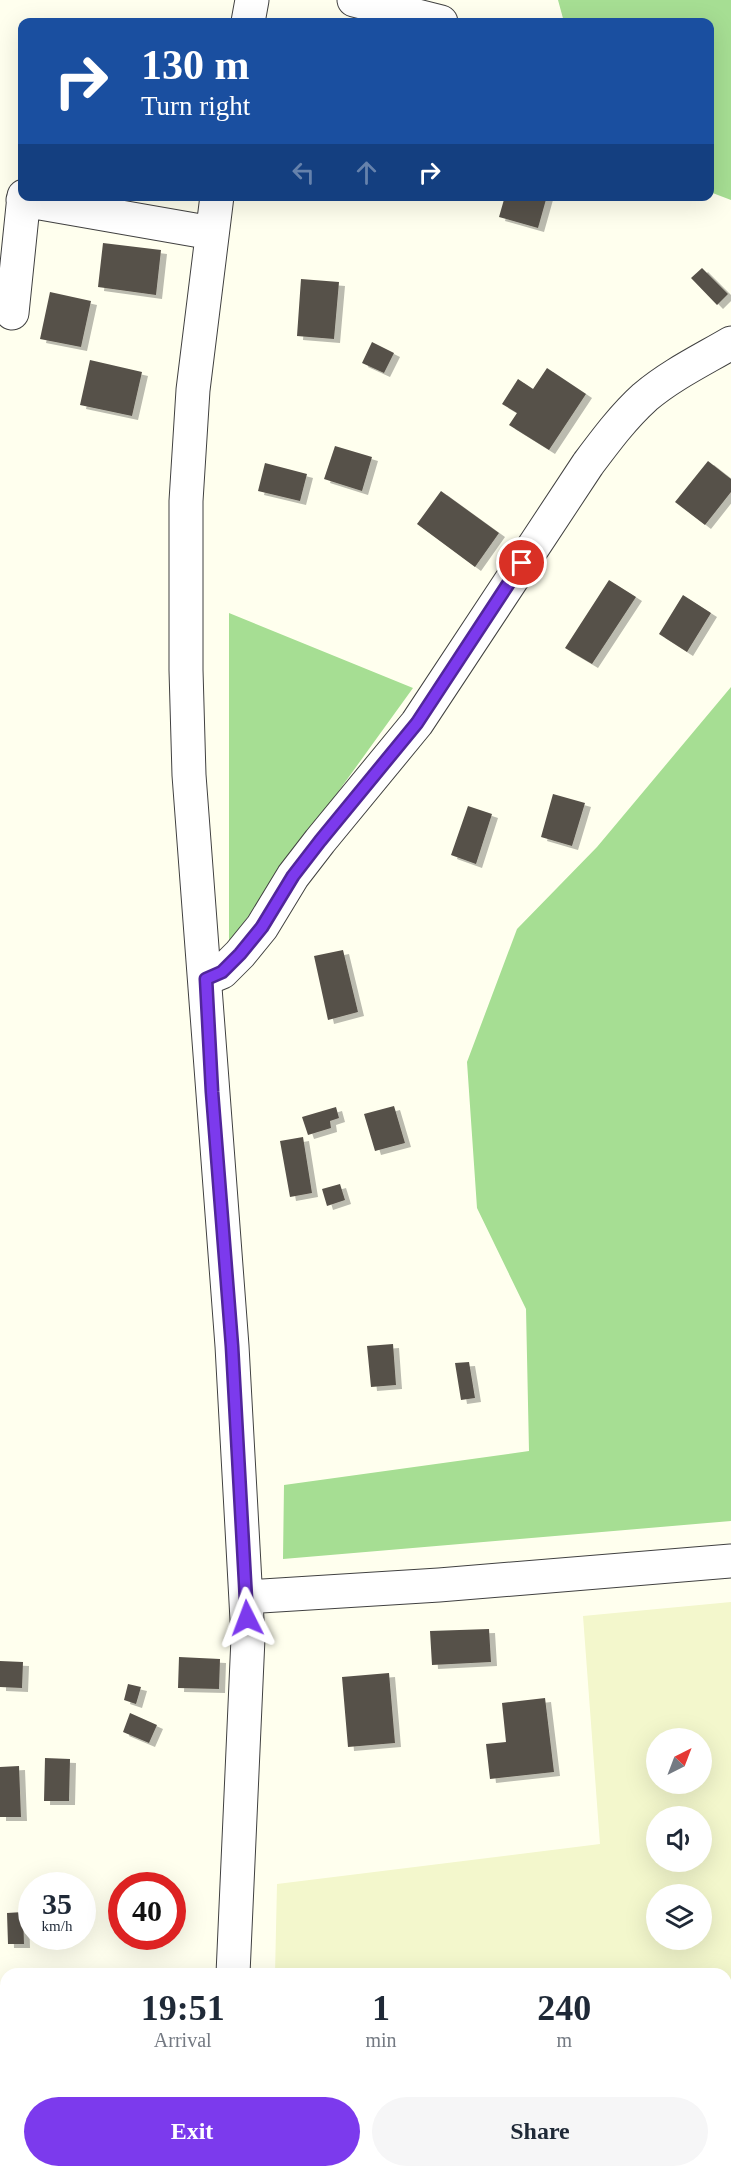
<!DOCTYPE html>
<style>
body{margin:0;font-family:"Times New Roman",serif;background:#f6f6f7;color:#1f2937;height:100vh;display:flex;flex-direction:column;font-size:22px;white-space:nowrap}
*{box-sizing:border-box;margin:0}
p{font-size:20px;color:#747a83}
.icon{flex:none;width:33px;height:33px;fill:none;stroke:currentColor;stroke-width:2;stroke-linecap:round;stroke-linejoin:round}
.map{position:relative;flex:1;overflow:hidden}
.details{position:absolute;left:0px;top:1968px;width:732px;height:210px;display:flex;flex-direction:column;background:#fff;border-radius:18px 18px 0 0;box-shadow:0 6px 24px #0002}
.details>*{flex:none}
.top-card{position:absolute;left:18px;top:18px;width:696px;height:183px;border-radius:12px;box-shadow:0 6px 24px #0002;background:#1a4fa0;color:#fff;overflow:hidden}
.needle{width:39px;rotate:42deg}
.buttons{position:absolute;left:646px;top:1728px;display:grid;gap:12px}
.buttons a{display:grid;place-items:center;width:66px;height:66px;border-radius:50%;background:#fff;box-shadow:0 6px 24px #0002;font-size:30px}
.speed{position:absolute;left:18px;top:1872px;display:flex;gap:12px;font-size:30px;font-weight:700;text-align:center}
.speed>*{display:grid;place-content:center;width:78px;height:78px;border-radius:50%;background:#fff;box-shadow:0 6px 24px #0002;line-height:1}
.speed small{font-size:15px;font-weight:400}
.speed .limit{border:9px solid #d22;background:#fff;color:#111}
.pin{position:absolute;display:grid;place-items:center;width:51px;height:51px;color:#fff;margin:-26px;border:3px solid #fff;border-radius:50%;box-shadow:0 2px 6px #0007}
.me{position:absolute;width:66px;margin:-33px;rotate:357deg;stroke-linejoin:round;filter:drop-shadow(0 0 4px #0008)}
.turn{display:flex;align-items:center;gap:21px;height:126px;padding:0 24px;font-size:27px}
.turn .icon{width:78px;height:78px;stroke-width:2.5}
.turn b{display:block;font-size:42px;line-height:51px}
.lanes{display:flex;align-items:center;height:57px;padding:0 24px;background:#0003;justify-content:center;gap:30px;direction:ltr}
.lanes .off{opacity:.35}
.eta{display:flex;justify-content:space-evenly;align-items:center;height:102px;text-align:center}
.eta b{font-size:36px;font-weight:600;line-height:42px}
.action{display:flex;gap:12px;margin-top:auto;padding:12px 24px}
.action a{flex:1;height:69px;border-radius:36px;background:#7c3aed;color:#fff;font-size:24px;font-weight:600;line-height:69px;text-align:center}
.action a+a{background:#f6f6f7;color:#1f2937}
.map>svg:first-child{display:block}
.farmland{fill:#f3f7cc;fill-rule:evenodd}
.forest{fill:#a6de93}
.building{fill:#575149;filter:url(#shadow)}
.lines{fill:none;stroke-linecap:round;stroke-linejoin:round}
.minor-casing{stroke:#414141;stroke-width:35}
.minor{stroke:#fff;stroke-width:33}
.route-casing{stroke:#51269a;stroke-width:15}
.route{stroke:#7c3aed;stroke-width:10}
</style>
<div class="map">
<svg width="731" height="2178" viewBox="0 0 731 2178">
<defs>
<filter id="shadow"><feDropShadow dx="6" dy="4" stdDeviation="0" flood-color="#0004"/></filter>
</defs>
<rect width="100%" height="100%" fill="#ffe"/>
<path class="farmland" d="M731 1602V2178H268L269 2172H726V1974H275L277 1884 600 1844 583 1616ZM657 1738H702V1784H657ZM657 1816H702V1862H657ZM657 1894H702V1940H657Z
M0 2085H6V2172H197V2178H0Z"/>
<path class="forest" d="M558 0H731V200L710 192V22H564Z
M229 613 413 688 229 943Z
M731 687V1521L283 1559 284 1485 529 1451 526 1309 477 1208 467 1062 517 929 597 847Z"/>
<path class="building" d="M505 196H547L538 228 499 217Z
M103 243 161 250 156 295 98 287Z
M702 268 728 294 717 305 691 278Z
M301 279 339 282 334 339 297 336Z
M50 292 91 301 81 347 40 339Z
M372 342 394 353 384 373 362 363Z
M90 360 142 372 132 416 80 405Z
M547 368 586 394 549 450 509 425 517 413 502 404 518 379 533 389Z
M335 446 372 457 362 491 324 479Z
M708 461 731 479V492L705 525 675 502Z
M265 463 307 474 300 501 258 491Z
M441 491 499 533 475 567 417 524Z
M609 580 636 597 592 664 565 648Z
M683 595 711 613 687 652 659 634Z
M553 794 585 803 572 846 541 837Z
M468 806 492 814 476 864 451 855Z
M343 950 358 1012 328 1020 314 956Z
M394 1106 405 1143 375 1151 364 1114Z
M336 1107 339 1118 330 1121 331 1128 308 1135 302 1117Z
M303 1137 312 1193 290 1197 280 1141Z
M340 1184 345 1200 327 1206 322 1189Z
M393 1344 396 1385 371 1387 367 1346Z
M469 1362 475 1398 461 1400 455 1363Z
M489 1629 491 1662 432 1665 430 1631Z
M179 1657 220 1659 219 1689 178 1688Z
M0 1661 23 1662 22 1688 0 1687Z
M389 1673 395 1743 348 1747 342 1677Z
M128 1684 141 1687 136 1704 124 1700Z
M545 1698 554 1772 490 1779 486 1744 506 1742 502 1703Z
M130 1713 157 1725 149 1743 123 1732Z
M45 1758 70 1759 69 1801H44Z
M19 1766 21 1817H0V1767Z
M23 1912 24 1944H8L7 1913Z"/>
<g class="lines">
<g class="minor-casing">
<path id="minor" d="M354 0 441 22
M248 22 252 0
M217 196 193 390 186 501V670L189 775 232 1346 248 1638 233 1974
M23 200 212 233
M12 313 24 196
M205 979 222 972 240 954 262 927 293 876 320 841 417 723 588 464C606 440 623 417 645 397 671 375 702 360 731 343
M246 1597 439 1585 731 1561
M226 2178V2172"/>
</g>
<use href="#minor" class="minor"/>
</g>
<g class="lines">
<g class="route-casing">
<path id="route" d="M247 1618 232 1346 212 1092 206 979 222 972 240 954 262 927 293 876 320 841 417 723 522 563"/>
</g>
<use href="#route" class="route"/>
</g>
</svg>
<div class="buttons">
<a><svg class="needle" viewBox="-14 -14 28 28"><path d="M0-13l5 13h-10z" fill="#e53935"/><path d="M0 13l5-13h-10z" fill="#747a83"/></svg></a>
<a><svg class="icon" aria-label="sound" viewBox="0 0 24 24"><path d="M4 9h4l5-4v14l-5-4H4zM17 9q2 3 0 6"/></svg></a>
<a><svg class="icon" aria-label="layers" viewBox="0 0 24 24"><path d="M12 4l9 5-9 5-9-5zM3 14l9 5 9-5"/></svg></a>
</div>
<div class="speed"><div>35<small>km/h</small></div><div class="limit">40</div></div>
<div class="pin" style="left:522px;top:563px;background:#d93025"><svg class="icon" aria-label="arrive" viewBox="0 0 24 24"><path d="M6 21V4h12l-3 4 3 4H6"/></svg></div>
<svg class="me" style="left:247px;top:1618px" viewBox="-20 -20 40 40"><path d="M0-17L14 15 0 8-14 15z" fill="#7c3aed" stroke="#fff" stroke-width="4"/></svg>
<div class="top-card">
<div class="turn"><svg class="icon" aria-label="right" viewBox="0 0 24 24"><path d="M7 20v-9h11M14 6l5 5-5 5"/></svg><div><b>130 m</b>Turn right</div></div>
<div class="lanes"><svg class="icon off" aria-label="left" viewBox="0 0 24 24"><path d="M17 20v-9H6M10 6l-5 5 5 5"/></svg><svg class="icon off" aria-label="ahead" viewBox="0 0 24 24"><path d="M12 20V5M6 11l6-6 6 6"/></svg><svg class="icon" aria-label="right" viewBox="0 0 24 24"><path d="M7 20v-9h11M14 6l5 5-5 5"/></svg></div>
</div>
<section class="details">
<div class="eta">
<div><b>19:51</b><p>Arrival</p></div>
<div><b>1</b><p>min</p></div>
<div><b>240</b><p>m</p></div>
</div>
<div class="action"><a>Exit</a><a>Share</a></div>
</section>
</div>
